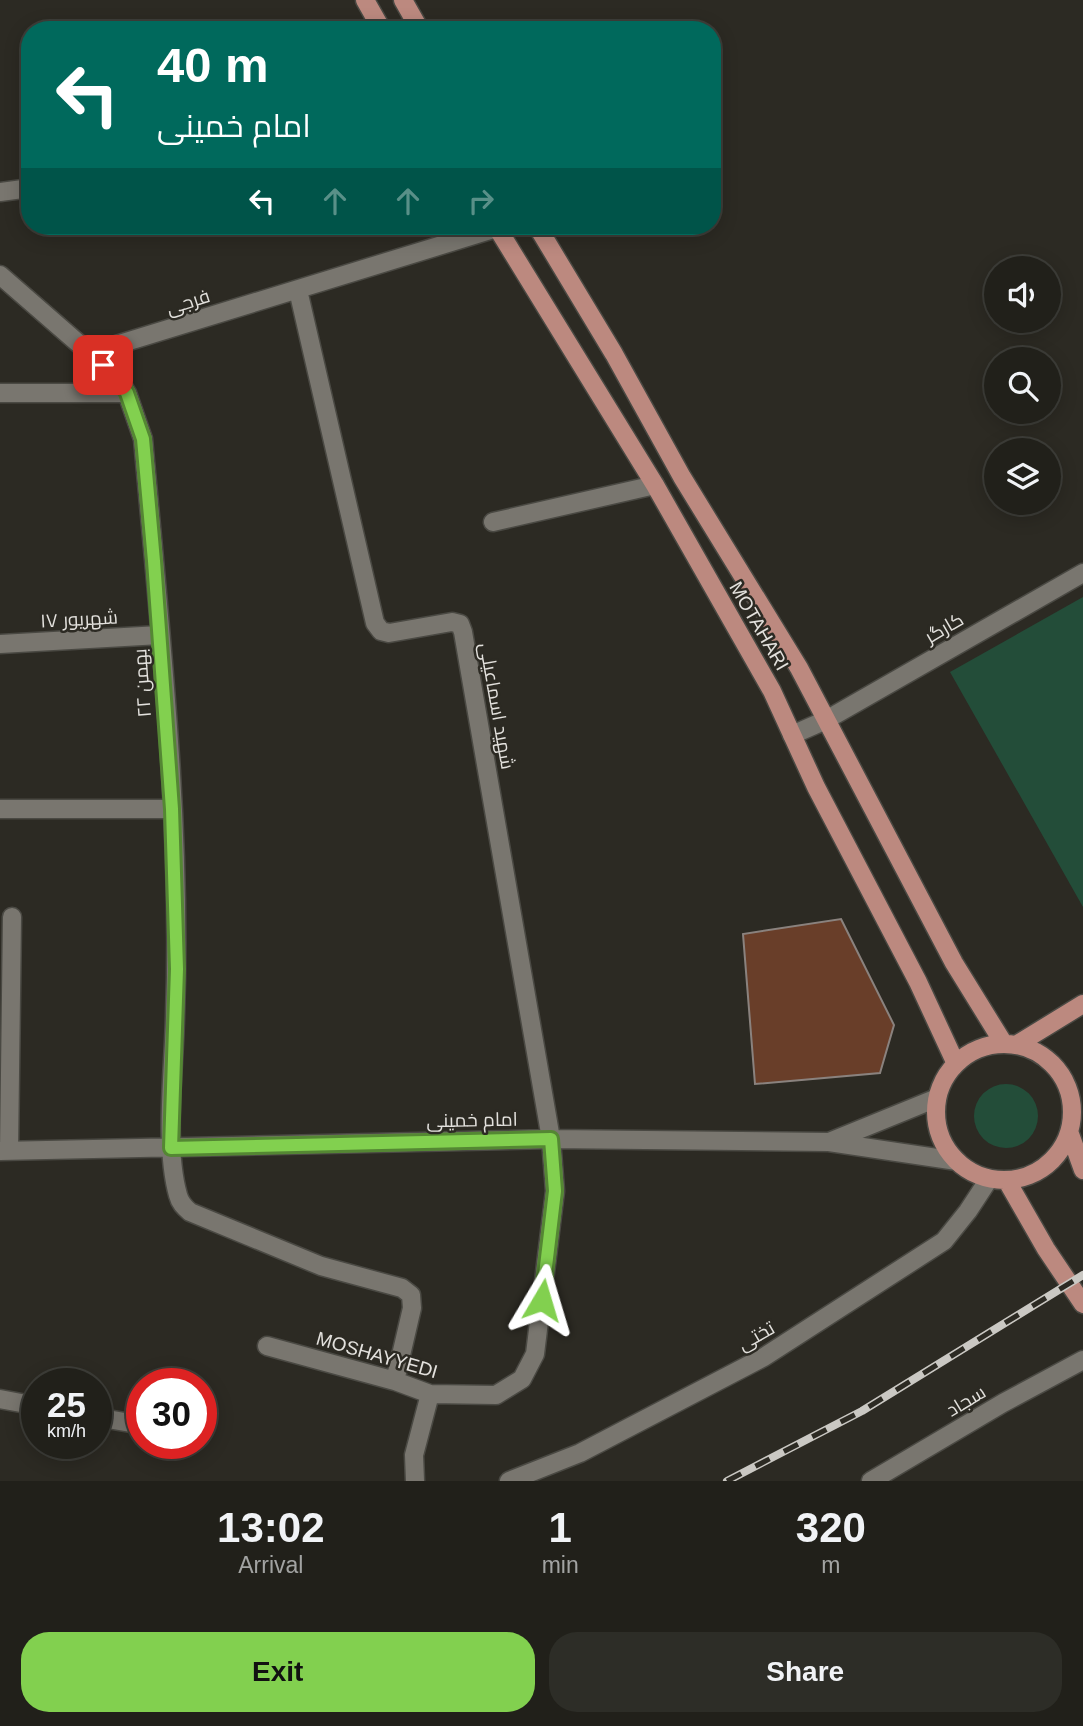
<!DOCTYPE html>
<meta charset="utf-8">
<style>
body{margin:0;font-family:Helvetica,Cairo,sans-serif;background:#2d2d27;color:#f1f3f6;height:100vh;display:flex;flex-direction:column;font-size:26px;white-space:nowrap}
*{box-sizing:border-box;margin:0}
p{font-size:23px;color:#a2a3a2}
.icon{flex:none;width:38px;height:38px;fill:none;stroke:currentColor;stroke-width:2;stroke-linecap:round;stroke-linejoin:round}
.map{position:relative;height:1481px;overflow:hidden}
.side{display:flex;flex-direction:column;background:#21201a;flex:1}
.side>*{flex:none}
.banner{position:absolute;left:21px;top:21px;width:700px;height:214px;border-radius:28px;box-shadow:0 4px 18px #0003,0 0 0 2px #3e3e39;background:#00695c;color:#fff;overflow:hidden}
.tools{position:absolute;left:984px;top:256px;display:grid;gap:14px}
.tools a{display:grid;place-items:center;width:77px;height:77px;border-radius:50%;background:#21201a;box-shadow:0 4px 18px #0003,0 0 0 2px #3e3e39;font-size:35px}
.speed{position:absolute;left:21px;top:1368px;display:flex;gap:14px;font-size:35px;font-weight:700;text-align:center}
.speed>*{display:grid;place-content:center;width:91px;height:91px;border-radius:50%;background:#21201a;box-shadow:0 4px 18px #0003,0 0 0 2px #3e3e39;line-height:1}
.speed small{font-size:18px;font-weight:400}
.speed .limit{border:10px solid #d22;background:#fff;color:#111}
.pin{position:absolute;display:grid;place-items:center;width:60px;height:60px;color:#fff;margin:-30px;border-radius:14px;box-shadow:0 4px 10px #0006}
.me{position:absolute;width:77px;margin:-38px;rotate:7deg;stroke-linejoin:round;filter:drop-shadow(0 0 5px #0008)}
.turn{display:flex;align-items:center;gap:24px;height:147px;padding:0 21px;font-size:32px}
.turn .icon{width:91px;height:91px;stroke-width:2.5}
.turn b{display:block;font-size:49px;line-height:60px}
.lanes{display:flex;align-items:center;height:66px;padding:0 21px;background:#0003;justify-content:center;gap:35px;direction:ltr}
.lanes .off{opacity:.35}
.eta{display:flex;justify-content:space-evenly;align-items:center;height:119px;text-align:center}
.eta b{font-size:42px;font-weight:600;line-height:49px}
.button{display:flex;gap:14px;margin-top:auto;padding:14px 21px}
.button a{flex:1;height:80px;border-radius:28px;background:#82d04f;color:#111;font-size:28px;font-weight:600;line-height:80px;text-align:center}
.button a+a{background:#2d2d27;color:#f1f3f6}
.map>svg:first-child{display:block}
.green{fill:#234d39}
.building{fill:#693e29;stroke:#8a827e;stroke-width:2}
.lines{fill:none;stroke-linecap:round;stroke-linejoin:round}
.minor-casing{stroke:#4a4943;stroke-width:21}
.major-casing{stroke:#4a4943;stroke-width:21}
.minor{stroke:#79766f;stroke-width:18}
.major{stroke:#bc897f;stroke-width:18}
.rail-casing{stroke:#cac8c3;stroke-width:8}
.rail{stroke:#2c2a23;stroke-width:5;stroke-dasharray:16;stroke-linecap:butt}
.route-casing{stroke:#548733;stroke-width:18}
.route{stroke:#82d04f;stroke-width:12}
.labels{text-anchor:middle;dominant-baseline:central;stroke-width:5;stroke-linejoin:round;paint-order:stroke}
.street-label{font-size:19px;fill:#e3e1dd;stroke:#2c2a23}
</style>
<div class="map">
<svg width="1083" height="1481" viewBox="0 0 1083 1481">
<rect width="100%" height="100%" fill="#2c2a23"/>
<path class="green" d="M1083 597V907L950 672Z
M974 1116a32 32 0 1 1 64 0a32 32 0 1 1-64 0Z"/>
<path class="building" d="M841 919 894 1025 880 1073 755 1084 743 934Z"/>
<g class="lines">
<g class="minor-casing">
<path id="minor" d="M0 192 30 188
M0 275 117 377 127 393 143 439C160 630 182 823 175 1016 174 1069 164 1145 178 1195 180 1203 184 1207 190 1212L321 1266 402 1288 411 1295 412 1308 395 1381
M90 353 497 228
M0 393H127
M493 522 655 485
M0 644 160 635
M792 735 826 720 1083 573
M0 809H172
M829 1142 957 1161
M0 1151 551 1139 829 1142 937 1098
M9 1151 12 917
M267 1346 395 1381 430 1394 496 1395 522 1379 535 1354 555 1191 551 1139 463 632 460 624 452 622 389 633 381 631 375 623 298 290
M0 1399 37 1406
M96 1417 142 1425
M415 1481 414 1455 430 1394
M509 1481 580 1453 764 1357 944 1241 968 1211 989 1179
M871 1481 1003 1403 1083 1360"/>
</g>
<g class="major-casing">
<path id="major" d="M365 0 382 30
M403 0 420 30
M496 226 655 485 772 691 816 787 918 982 956 1064
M537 226 614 354 682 477 799 668 954 963 1004 1044
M936 1112a68 68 0 1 1 136 0a68 68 0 1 1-136 0Z
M1016 1045 1083 1004
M1070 1134 1083 1170
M1007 1181 1046 1249 1083 1304"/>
</g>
<use href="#minor" class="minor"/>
<use href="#major" class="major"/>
<g class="rail-casing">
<path id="rail" d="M727 1481 862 1411 1083 1275"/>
</g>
<use href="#rail" class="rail"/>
</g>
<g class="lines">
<g class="route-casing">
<path id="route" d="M103 365 117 377 127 393 143 439 154 561 172 809 177 969 171 1148 551 1139 555 1191 542 1300"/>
</g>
<use href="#route" class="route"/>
</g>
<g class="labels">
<g class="street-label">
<text transform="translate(188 302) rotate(-18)">فرجی</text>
<text transform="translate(79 619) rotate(-3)">۱۷ شهریور</text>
<text transform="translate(759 626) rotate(60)">MOTAHARI</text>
<text transform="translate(944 628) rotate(-30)">کارگر</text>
<text transform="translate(142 683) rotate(-94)">۲۲ بهمن</text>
<text transform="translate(497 706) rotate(80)">شهید اسماعیلی</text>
<text transform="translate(472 1120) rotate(-1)">امام خمینی</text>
<text transform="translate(756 1336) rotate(-30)">تختی</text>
<text transform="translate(377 1355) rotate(16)">MOSHAYYEDI</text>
<text transform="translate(966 1401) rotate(-31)">سجاد</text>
</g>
</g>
</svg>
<div class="tools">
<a><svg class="icon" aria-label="sound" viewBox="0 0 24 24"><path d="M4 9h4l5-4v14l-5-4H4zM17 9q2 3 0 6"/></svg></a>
<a><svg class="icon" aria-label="search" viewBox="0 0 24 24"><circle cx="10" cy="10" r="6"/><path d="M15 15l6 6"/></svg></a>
<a><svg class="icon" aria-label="layers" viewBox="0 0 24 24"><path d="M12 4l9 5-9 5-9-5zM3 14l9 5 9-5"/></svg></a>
</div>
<div class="speed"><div>25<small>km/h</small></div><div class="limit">30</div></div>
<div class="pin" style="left:103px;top:365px;background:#d93025"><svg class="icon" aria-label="arrive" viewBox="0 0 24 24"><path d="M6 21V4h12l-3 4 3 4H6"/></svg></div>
<svg class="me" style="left:542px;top:1300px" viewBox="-20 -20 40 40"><path d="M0-17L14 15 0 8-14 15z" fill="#82d04f" stroke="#fff" stroke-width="4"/></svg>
<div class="banner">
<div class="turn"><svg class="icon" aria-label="left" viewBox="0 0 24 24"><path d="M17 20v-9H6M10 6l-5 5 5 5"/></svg><div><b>40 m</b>امام خمینی</div></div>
<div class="lanes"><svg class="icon" aria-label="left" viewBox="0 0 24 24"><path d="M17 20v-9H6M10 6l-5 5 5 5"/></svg><svg class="icon off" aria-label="ahead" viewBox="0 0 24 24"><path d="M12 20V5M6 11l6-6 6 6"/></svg><svg class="icon off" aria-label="ahead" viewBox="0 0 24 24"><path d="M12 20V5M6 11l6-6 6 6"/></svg><svg class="icon off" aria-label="right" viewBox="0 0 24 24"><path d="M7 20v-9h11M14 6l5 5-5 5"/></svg></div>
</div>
</div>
<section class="side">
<div class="eta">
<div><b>13:02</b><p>Arrival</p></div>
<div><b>1</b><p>min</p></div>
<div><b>320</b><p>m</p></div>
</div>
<div class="button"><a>Exit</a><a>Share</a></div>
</section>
